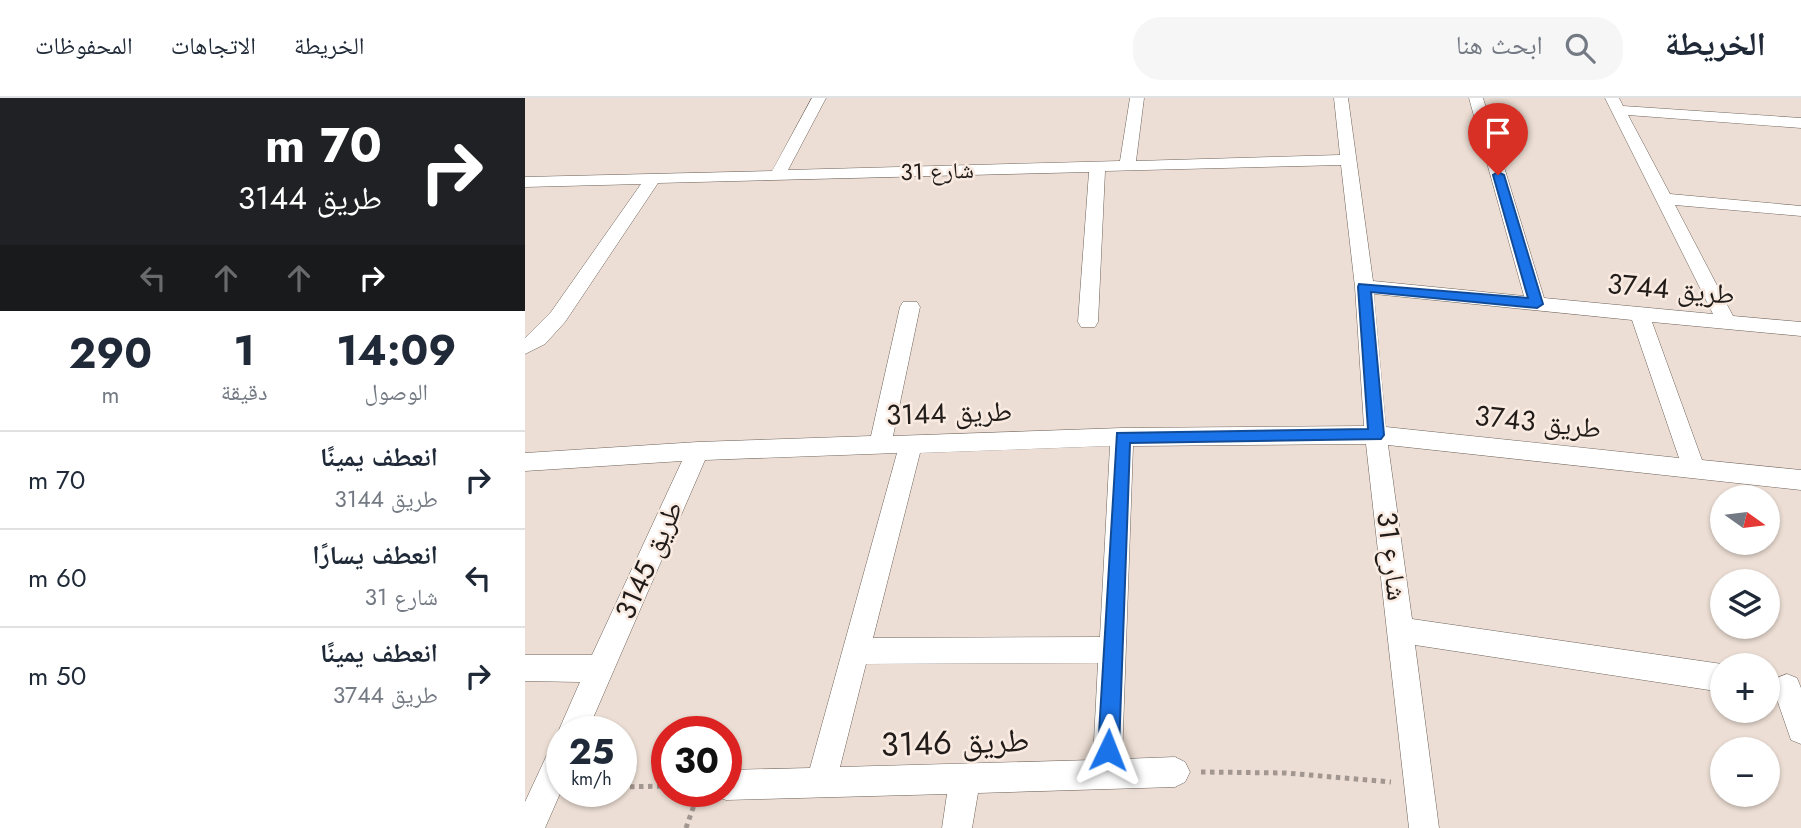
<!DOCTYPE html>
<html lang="ar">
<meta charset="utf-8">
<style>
body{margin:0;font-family:Jost,"Noto Naskh Arabic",sans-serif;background:#f6f6f7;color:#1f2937;direction:rtl;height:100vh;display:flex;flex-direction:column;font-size:26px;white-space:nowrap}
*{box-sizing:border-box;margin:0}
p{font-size:23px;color:#747a83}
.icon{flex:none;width:38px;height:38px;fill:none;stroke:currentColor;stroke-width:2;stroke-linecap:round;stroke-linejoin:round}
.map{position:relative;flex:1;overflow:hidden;direction:ltr}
.panel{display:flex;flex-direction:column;background:#fff;width:525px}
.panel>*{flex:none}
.banner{background:#202124;color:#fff;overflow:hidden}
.needle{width:46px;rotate:104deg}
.tools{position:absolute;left:1185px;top:387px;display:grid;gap:14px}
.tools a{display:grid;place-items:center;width:70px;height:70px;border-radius:50%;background:#fff;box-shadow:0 2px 5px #0004;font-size:35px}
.speed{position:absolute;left:21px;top:618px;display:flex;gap:14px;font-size:35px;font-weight:700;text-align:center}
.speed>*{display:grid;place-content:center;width:91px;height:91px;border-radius:50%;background:#fff;box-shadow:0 2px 5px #0004;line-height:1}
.speed small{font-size:18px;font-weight:400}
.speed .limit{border:10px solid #d22;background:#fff;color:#111}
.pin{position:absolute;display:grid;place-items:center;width:60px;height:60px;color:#fff;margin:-72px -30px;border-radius:50% 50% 50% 0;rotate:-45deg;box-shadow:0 0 7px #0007}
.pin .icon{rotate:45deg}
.me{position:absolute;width:77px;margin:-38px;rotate:2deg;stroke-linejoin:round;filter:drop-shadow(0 0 5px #0008)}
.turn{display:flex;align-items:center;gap:24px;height:147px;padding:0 28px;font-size:32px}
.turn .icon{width:91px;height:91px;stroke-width:2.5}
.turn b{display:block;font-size:49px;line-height:60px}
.lanes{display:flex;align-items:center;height:66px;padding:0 28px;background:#0003;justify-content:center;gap:35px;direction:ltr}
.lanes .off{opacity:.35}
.eta{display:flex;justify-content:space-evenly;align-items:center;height:119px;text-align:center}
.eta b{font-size:42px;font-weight:700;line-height:49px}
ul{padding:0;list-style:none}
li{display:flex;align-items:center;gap:21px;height:98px;padding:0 28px;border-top:2px solid #e0e1e3}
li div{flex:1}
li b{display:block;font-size:26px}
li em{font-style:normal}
header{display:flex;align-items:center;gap:42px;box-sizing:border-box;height:98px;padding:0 35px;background:#fff;border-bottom:2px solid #e0e1e3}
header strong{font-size:33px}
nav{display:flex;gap:38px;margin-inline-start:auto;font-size:24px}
.search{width:490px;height:63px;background:#f6f6f7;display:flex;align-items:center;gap:18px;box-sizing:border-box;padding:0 24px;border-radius:28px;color:#747a83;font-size:26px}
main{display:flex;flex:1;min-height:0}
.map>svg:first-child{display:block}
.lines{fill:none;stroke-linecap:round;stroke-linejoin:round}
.street-casing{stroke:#6e625a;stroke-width:1}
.path{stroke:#a29790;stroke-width:5;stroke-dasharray:4.5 4.5;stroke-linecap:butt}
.street{fill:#fff;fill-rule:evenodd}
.route{fill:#1a73e8;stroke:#114b97;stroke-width:2}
.labels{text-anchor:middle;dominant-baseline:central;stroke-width:5;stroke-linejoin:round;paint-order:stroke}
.far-street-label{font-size:23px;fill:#211c19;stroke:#f9ebe1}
.street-label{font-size:28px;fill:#211c19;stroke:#f9ebe1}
.near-street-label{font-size:33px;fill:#211c19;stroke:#f9ebe1}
</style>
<header>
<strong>الخريطة</strong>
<div class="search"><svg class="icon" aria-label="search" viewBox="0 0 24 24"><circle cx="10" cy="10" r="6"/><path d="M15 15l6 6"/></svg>ابحث هنا</div>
<nav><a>الخريطة</a><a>الاتجاهات</a><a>المحفوظات</a></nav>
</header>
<main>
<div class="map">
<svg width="1276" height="730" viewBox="0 0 1276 730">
<rect width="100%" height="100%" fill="#ecded4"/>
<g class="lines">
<g class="street-casing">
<path id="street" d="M287 0H301L263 72 595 63 605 0H619L611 63 815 57 809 0H823L848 183 999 198 944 0H958L1019 200 1188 216 1080 0H1094L1098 8 1276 20V30L1103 17 1145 96 1276 108V118L1150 107 1208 218 1276 224V238L1127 224 1177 362 1276 372V392L863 347 887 521 1197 566V594L890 547 914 730H884L841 346 608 348 597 661 650 659 660 664 665 674 660 684 650 689 453 695 447 730H417L422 696 201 702 190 698 188 693H201V672L285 670 372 355 180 362 62 634H37V691L20 730H0V704L27 646 36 642 33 634 55 584 0 583V557H67L157 363 0 373V355L173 344 346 338 375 209 378 204H392L395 209 368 338 597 330 839 328 830 189 816 67 580 73 573 224 570 229H556L553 224 564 74 133 85 40 224 20 246 0 256V240L26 214 116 86 0 89V79L247 73ZM849 196 1107 222 1154 360 861 329ZM585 348 575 539 348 540 395 355ZM573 565 568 662 315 669 341 566Z
M1262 576 1272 580 1276 590V646L1266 642 1248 590 1252 580Z"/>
</g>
<path class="path" d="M676 674 761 675 866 684
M96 689 142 688
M161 730 174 693"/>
<use href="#street" class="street"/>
</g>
<path class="route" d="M973 74 979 77 1018 206 1012 210 846 194 859 337 856 341 605 345 594 652 591 659 583 662 576 659 573 652 592 335 843 331 833 189 834 186 1003 200 968 77Z"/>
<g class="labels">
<g class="far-street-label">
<text transform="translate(412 73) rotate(-2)">شارع 31</text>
</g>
<g class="street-label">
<text transform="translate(1146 191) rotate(5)">طريق 3744</text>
<text transform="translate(424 315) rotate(-2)">طريق 3144</text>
<text transform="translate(1013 324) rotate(6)">طريق 3743</text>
<text transform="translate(867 458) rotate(83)">شارع 31</text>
<text transform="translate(124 462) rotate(-66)">طريق 3145</text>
</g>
<g class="near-street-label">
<text transform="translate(430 644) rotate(-2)">طريق 3146</text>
</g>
</g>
</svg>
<div class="tools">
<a><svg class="needle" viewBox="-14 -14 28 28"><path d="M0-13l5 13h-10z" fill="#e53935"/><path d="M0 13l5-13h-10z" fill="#747a83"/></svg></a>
<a><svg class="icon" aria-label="layers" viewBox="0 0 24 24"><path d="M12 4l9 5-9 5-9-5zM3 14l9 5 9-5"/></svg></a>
<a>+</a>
<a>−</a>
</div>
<div class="speed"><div>25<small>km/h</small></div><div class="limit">30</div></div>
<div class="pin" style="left:973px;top:77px;background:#d93025"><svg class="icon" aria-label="arrive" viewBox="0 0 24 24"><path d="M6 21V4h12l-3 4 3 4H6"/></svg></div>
<svg class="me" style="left:583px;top:652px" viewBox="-20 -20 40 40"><path d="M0-17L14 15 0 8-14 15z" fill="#1a73e8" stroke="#fff" stroke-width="4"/></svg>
</div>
<section class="panel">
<div class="banner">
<div class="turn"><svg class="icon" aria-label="right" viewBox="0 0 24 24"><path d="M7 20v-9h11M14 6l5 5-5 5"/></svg><div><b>70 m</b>طريق 3144</div></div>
<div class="lanes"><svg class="icon off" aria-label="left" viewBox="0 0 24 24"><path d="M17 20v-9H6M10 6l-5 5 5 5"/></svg><svg class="icon off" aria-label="ahead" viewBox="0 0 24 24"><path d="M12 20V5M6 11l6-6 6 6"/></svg><svg class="icon off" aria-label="ahead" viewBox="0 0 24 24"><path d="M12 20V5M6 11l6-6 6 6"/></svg><svg class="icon" aria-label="right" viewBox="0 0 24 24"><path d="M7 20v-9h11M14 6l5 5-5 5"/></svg></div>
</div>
<div class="eta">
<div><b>14:09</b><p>الوصول</p></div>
<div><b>1</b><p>دقيقة</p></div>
<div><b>290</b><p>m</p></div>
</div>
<ul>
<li><svg class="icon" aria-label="right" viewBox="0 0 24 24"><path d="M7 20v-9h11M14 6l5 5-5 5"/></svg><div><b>انعطف يمينًا</b><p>طريق 3144</p></div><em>70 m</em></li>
<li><svg class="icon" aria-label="left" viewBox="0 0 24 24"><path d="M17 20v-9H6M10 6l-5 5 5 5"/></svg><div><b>انعطف يسارًا</b><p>شارع 31</p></div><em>60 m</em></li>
<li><svg class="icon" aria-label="right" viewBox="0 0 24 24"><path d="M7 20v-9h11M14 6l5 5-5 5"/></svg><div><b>انعطف يمينًا</b><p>طريق 3744</p></div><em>50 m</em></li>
</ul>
</section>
</main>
